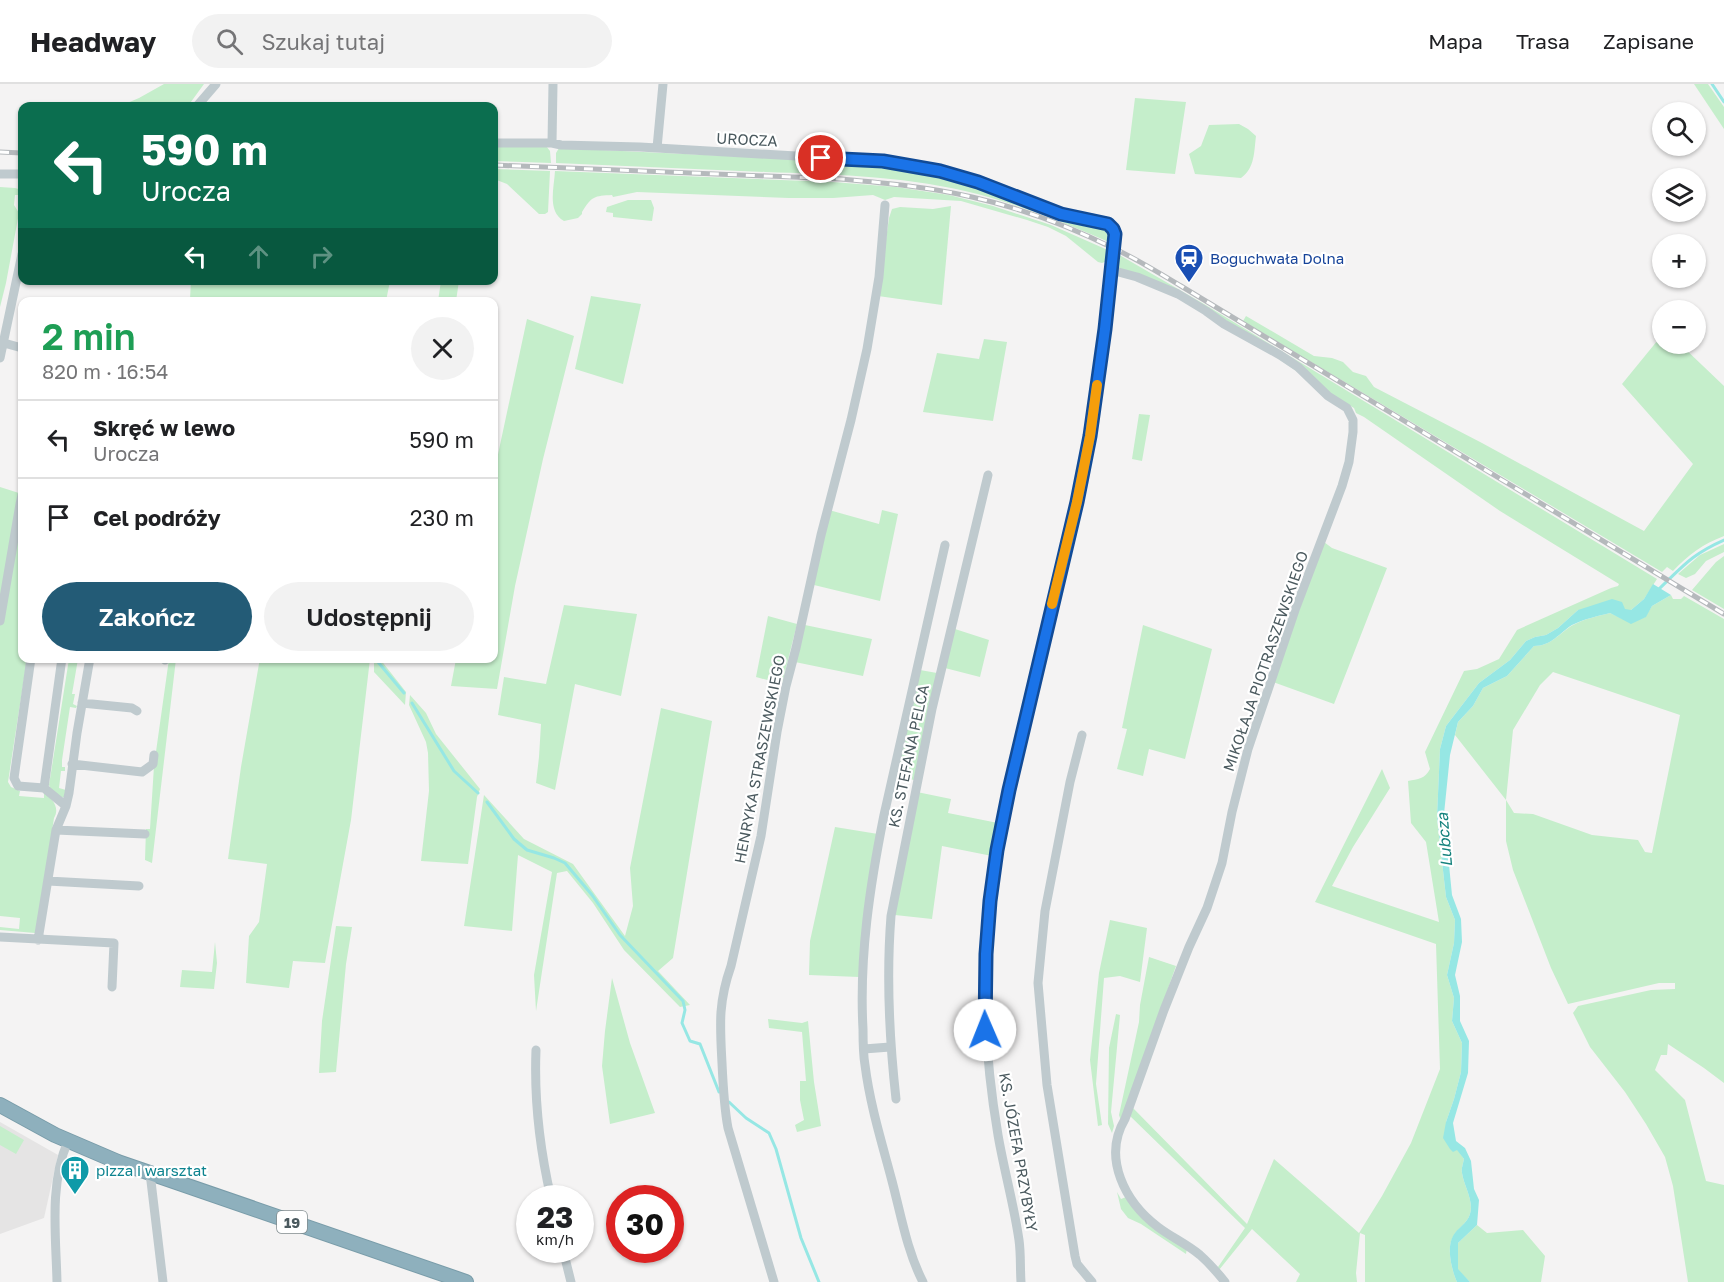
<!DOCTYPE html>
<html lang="pl">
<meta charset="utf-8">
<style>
body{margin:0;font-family:"Golos Text",sans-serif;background:#f2f2f2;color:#202124;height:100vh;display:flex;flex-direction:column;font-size:22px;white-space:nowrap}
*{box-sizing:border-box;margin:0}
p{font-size:20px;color:#757577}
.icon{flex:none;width:33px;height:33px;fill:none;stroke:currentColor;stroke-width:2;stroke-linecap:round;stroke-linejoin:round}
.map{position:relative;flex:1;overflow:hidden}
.side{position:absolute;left:18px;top:213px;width:480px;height:366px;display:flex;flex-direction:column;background:#fff;border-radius:12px;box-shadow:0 2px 4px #0004}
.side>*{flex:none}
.top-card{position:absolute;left:18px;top:18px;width:480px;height:183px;border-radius:12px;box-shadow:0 2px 4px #0004;background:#0b6e4f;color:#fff;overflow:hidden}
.controls{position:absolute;left:1652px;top:18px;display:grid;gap:12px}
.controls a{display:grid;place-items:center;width:54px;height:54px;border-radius:50%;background:#fff;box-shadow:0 2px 4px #0004;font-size:30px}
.speed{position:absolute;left:516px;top:1101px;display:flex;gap:12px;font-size:30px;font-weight:700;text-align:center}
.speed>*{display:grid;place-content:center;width:78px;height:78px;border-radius:50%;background:#fff;box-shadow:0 2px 4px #0004;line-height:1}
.speed small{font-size:15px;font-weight:400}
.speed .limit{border:9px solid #d22;background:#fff;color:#111}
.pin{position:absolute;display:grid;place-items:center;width:51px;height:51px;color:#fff;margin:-26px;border:3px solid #fff;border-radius:50%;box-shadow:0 2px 6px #0007}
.me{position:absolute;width:66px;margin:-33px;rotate:359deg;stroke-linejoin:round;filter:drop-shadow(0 0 4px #0008)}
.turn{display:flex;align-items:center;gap:21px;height:126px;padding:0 24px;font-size:27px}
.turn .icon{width:78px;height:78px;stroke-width:2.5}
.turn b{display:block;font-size:42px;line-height:51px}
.lanes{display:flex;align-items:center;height:57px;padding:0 24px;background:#0003;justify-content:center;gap:30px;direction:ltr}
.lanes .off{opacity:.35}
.round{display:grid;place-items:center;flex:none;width:63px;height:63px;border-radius:32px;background:#f2f2f2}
.head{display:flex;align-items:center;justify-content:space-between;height:102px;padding:0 24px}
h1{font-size:36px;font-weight:600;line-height:45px;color:#1e9e55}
.action{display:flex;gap:12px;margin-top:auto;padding:12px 24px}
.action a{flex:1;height:69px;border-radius:36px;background:#235b76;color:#fff;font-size:24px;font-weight:600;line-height:69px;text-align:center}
.action a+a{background:#f2f2f2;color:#202124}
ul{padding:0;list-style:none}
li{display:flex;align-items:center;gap:18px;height:78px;padding:0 24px;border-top:2px solid #e0e0e0}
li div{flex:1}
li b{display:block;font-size:22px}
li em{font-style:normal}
header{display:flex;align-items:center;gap:36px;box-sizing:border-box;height:84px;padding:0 30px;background:#fff;border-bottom:2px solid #e0e0e0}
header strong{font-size:28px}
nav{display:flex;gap:33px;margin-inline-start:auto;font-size:21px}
.search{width:420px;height:54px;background:#f2f2f2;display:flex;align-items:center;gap:15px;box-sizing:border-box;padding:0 21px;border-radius:33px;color:#757577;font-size:22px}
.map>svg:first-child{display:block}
.education{fill:#e5e4e4}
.green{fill:#c5eecb;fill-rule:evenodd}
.water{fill:#96e7e4}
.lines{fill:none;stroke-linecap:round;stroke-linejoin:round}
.stream{stroke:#96e7e4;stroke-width:3}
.highway-casing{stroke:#799ca9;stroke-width:16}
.minor{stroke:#bfcace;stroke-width:9}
.highway{stroke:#8eb0bd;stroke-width:14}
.rail-casing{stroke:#b5b9bc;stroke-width:5}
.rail{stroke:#fff;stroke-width:3;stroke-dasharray:9;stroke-linecap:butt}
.route-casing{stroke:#114b97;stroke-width:15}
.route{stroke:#1a73e8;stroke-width:10}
.slow{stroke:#f59e0b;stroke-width:10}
.labels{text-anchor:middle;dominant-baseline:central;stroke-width:4.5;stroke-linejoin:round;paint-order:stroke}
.shield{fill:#fff;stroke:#818c8f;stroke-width:1.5}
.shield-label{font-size:14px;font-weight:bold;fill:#4b5a5f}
.street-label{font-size:15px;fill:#4b5a5f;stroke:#fff}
.transit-label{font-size:15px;fill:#164399;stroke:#fff;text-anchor:start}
.culture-label{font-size:15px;fill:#0d838f;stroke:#fff;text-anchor:start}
.water-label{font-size:16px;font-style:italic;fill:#15827d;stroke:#fff}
</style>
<header>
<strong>Headway</strong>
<div class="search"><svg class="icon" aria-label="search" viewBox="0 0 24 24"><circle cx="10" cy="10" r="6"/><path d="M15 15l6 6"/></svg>Szukaj tutaj</div>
<nav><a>Mapa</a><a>Trasa</a><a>Zapisane</a></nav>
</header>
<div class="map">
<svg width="1724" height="1198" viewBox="0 0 1724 1198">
<rect width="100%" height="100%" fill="#f4f3f3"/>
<path class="education" d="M0 1038 58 1071 44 1134 0 1150Z"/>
<path class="green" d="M164 0H204L188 22H120L139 14Z
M1694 0H1708L1724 23V45Z
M1135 14 1186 18 1175 90 1126 86Z
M1239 40 1248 45 1256 52C1254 68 1255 84 1241 94L1195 90 1189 70 1201 62 1209 41Z
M494 62H546L550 67 551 79 494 77Z
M559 64 877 79 947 91 1106 144 1110 148 1111 159C1063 138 1016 119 965 107 899 92 832 90 765 88 695 85 626 82 556 79V69Z
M494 85 550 87 548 128 545 130H539L507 100 494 95Z
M555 87 833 98 896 103 949 111 993 122 1051 141 1110 167 1107 177 1102 179 1098 178 1066 152 1048 143 1027 136 961 117 894 113 885 116 873 111 833 114H789L637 108 613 113 612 111C594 112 592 112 582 128V130L578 134 564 137C547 128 554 104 555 87Z
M0 103 15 104 22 106V111H15L14 121 19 129 6 199 0 223Z
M628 116H651L654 124 652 137 613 133V129L606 128 607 123Z
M951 122 942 221 878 212 889 134 892 125 900 123 933 125Z
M1116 169 1204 220 1657 495 1644 515 1631 526H1578L1558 544 1546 551 1535 553 1526 557 1510 576 1479 599 1446 642 1440 665 1437 733 1446 813 1455 836 1454 859 1447 891 1454 914 1452 937 1462 959 1461 988 1454 1015 1446 1038 1457 1065 1464 1075C1463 1080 1461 1085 1462 1089 1464 1102 1474 1117 1470 1130 1467 1140 1457 1144 1453 1153 1446 1164 1452 1187 1457 1198H1365V1151L1360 1149 1356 1189 1357 1198H1296L1300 1190 1252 1145 1219 1186 1218 1183 1245 1144 1129 1031 1132 1023 1247 1140 1274 1075 1359 1149 1382 1112 1411 1059 1440 985 1436 860 1315 818 1382 685 1390 704 1353 763 1332 802 1439 838 1426 758 1411 739 1408 697C1418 695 1425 695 1430 685L1425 668 1464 587 1477 585 1499 575 1517 546 1611 504 1618 502 1619 500 1500 427 1364 333 1356 329 1354 324 1330 310 1223 237 1115 183Z
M191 197H390L386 217 199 218 190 215Z
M441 197H459L456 217H438Z
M591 212 641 220 623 300 575 285Z
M1246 232 1314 272 1332 274 1343 278 1353 288 1366 292 1374 303 1482 359 1644 447 1693 380 1622 300 1662 251V260H1680L1724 302V452C1703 460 1688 471 1673 487L1667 483 1662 488 1243 237Z
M527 235 574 252 543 375 515 502 497 605 451 602 456 575 494 574V389Z
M984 255 1007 258 993 337 923 328 937 269 979 275Z
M1139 330 1150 331 1142 377 1132 375Z
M0 403 22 410V574L27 575 8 698 11 703 20 707 19 712 44 714V709C53 715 60 724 54 734L37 847 35 849 0 846V843L19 845 20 834 0 832Z
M829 426 879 440 882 426 898 430 880 517 814 501Z
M1324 458 1332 464 1387 484 1334 620 1273 598Z
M1724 460V468L1706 477 1695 490 1686 494 1678 490 1700 471Z
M1724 472V525L1692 506 1716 478Z
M1671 511 1673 515H1681L1684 512 1724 535V999L1704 984 1668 960 1667 971H1661L1655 986 1685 1016 1706 1097 1724 1101V1198H1688L1673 1102 1665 1073 1646 1040 1625 1008 1590 963 1573 929 1578 922 1651 906 1675 905V899H1659L1568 920 1551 884 1513 786 1506 757V716L1455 651 1458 638 1473 622 1483 604 1507 592 1534 562C1552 562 1559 549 1573 541 1584 535 1598 532 1610 529L1631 539 1645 533 1652 522ZM1553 588 1680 631 1652 769 1645 768 1638 756 1592 751 1533 730 1514 729 1506 716 1513 646 1540 601Z
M564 521 637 530 621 612 575 600 555 706 536 699 539 673 541 640 498 631 504 593 546 600Z
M768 532 797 540 782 600 756 593Z
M805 541 872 555 863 592 795 578Z
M1143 541 1212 565 1185 675 1149 665 1143 692 1117 685 1127 645 1122 644Z
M955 545 989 556 980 593 945 584Z
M260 574 370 575 351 736 325 879 293 877 289 904 246 899 249 852 259 838 267 780 228 775 241 683Z
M69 575H78L72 610H75L73 620 77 622 76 624 70 623 62 676V683H65V687H61L59 704 66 706 64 713 61 714 51 707 49 701Z
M169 575H176L152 779 145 776 146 745H150L154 682Z
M376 575H380L406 608 405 621 374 588V579Z
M920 586 937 589 914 696 895 692Z
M410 611 426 629 436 650 480 705 477 713 468 780 421 777 429 707 428 669 426 658 409 621Z
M661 624 712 637 673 874 658 887 690 921 680 923 624 866 593 819 567 787 557 789 536 927 534 891 552 788 518 771 512 847 464 842 484 711 524 755 573 780 625 852 633 822 630 784Z
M917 708 951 715 948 729 998 739 992 772 942 762 932 835 895 831Z
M835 743 878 750 859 893 809 891 810 857Z
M1110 836 1147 844 1140 898 1120 892 1104 894 1096 1000 1102 1041 1098 1042 1090 976 1099 889Z
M336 842 352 843 346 880 336 988 319 989 322 937Z
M215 858 217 879 214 905 180 903 182 886 212 888Z
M1149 873 1176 882 1121 1037 1119 1031 1139 938 1140 921Z
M612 894 630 959 655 1029 610 1040 602 982 605 947Z
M1116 930 1120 931 1111 1028 1114 1042 1112 1049 1108 1040 1109 964Z
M768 935 802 939 808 937 814 998 821 1042 797 1048 795 1041 804 1036 800 1016V997H806L802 948 769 944Z
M0 1042 24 1056 16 1070 0 1061Z
M1117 1108 1121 1115 1126 1113 1187 1164 1186 1170 1141 1140 1128 1134 1121 1125Z
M1477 1141 1487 1149 1523 1146 1545 1172 1541 1198H1470L1458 1186V1159Z"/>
<path class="water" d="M1653 500 1671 511 1652 522 1646 533 1631 540 1610 529C1598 532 1584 535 1572 541 1559 549 1552 562 1534 562L1507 592 1483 604 1473 622 1458 638 1450 671 1444 730 1452 811 1461 835 1462 858 1455 891 1460 912V937L1469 957 1468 989 1453 1039 1456 1057 1465 1064 1471 1077 1474 1105 1479 1116 1477 1141 1458 1159V1185L1470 1198H1457C1452 1187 1446 1164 1453 1152 1457 1144 1467 1140 1470 1130 1474 1117 1464 1102 1462 1089 1461 1085 1463 1080 1464 1075L1457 1066 1453 1068 1450 1065 1443 1054 1446 1038 1454 1015 1461 988 1462 959 1452 937 1454 914 1447 891 1454 859 1455 836 1446 813 1437 733 1440 665 1446 642 1479 599 1510 576 1526 557 1535 553 1546 551 1558 544 1578 526 1612 515 1622 518 1625 525 1631 526 1644 515Z"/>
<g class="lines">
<path class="stream" d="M1712 0 1724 18
M1659 505C1683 482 1692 470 1724 456
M378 578 404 609
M412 619 454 687 478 709
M487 718 514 755 527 766 554 774 565 779 592 811 620 851 683 917 685 926 682 939 690 957 700 960 719 1008
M729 1018 746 1034 769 1049 776 1065 801 1154 819 1198"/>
<g class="highway-casing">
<path id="highway" d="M0 1021 55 1051 118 1078 466 1198"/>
</g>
<path class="minor" d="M197 22 216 0
M494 59H552L561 61 640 63 883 77 940 87 978 98 1061 130 1108 140 1113 145 1115 157C1104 245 1096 333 1076 420 1060 490 1044 561 1027 632 1008 711 989 790 986 872 983 933 988 992 998 1051 1004 1086 1014 1121 1019 1156 1021 1170 1020 1184 1021 1198
M552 59 553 0
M657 64 663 0
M0 90H22
M1111 186 1137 193 1178 210 1206 227 1224 240 1280 271 1298 283 1328 312 1347 324 1353 336V348L1349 378 1342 402 1295 526 1248 665 1232 728 1222 779 1207 824 1189 863 1164 926 1125 1035C1102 1074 1125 1118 1158 1143 1171 1153 1187 1160 1200 1171 1209 1179 1217 1188 1225 1198
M4 259 22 264
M0 274 22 170
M0 537 20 420 22 411
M31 574 14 694 18 702 44 704
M62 574 44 704 66 722
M165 576V574
M82 619 132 624 137 627
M1082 651 1070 698 1045 827 1038 899 1047 1001 1075 1172 1077 1180 1092 1198
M72 680 142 688 153 680 154 671
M56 746 145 750
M48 797 139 802
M0 853 114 859 112 903
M38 856 56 746 66 722 69 709 77 649 90 574
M864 965 890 963
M536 966C534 1016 540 1066 551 1114
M896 1015C889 952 886 895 891 832L932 625 988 391
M150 1089 163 1198
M563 1166 571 1198
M57 1198C56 1152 49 1100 68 1057
M774 1198 728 1044C724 1023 723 1001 722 979 720 941 718 919 731 882L761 752 777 648 786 602 796 564 821 451 851 336 867 265 879 193 885 121
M923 1198C907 1167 901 1131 892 1097 882 1059 870 1021 865 981 863 970 863 957 863 945 859 873 870 801 884 731L945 461"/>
<use href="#highway" class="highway"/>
<g class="rail-casing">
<path id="rail" d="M0 68 22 69
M494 81 841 95C885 99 929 103 972 113 1020 124 1069 142 1113 164 1137 175 1159 189 1181 202L1724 530"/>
</g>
<use href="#rail" class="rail"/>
</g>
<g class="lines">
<g class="route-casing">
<path id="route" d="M821 74 883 77 940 87 978 98 1061 130 1108 140 1113 145 1115 150 1105 245 1090 352 1077 418 1009 706 997 766 990 817 986 870 985 946"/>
</g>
<use href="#route" class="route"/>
<path class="slow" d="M1052 520 1077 418 1090 352 1097 301"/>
</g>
<defs>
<g id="station-pin" transform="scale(1.5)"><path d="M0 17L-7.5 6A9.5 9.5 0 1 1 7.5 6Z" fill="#1a4fb4" stroke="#fff"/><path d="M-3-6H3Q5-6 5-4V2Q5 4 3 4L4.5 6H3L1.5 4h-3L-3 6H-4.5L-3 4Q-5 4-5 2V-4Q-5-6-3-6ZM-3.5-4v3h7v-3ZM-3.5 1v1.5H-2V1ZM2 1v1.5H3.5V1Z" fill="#fff"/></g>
<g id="building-pin" transform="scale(1.5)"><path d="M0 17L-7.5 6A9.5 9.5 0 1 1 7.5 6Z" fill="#0f9aa8" stroke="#fff"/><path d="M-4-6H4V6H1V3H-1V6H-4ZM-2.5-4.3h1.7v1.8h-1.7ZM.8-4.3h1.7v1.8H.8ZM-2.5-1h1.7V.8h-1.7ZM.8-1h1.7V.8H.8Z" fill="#fff"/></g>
</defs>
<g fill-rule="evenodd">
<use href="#station-pin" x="1189" y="174"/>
<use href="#building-pin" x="75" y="1086"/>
</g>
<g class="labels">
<rect class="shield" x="277" y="1127" width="30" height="22" rx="4.5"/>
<g class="shield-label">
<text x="292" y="1138">19</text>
</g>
<g class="street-label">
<text transform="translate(747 55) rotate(3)">UROCZA</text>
<text transform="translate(1265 577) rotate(-71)">MIKOŁAJA PIOTRASZEWSKIEGO</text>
<text transform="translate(908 672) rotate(-78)">KS. STEFANA PELCA</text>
<text transform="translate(759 675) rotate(-79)">HENRYKA STRASZEWSKIEGO</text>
<text transform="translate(1019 1068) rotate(80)">KS. JÓZEFA PRZYBYŁY</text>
</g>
<g class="transit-label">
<text x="1210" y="174">Boguchwała Dolna</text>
</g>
<g class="culture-label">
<text x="96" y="1086">pizza i warsztat</text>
</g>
<g class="water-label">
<text transform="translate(1444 756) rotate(-95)">Lubcza</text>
</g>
</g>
</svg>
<div class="controls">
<a><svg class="icon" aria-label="search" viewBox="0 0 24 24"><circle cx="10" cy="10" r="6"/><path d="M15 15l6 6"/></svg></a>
<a><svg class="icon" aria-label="layers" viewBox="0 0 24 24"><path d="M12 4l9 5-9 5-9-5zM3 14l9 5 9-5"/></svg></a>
<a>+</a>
<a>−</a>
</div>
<div class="speed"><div>23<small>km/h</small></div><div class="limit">30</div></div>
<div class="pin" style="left:821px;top:74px;background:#d93025"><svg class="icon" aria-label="arrive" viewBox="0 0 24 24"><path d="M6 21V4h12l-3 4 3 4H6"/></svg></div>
<svg class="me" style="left:985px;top:946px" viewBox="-20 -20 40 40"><circle r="19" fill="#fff"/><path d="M0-13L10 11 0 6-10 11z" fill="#1a73e8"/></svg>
<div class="top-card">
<div class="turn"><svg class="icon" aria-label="left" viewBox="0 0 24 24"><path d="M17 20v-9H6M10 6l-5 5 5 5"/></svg><div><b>590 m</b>Urocza</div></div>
<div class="lanes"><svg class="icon" aria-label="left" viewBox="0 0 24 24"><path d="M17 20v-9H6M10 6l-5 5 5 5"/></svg><svg class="icon off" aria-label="ahead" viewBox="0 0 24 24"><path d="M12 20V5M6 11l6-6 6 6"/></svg><svg class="icon off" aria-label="right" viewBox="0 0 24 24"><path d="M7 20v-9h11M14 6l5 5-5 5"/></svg></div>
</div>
<section class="side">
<div class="head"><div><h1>2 min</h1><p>820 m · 16:54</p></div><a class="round"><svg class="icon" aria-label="close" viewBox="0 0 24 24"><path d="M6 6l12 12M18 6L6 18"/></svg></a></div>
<ul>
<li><svg class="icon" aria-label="left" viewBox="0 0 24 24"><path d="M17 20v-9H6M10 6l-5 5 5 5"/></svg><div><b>Skręć w lewo</b><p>Urocza</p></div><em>590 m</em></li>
<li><svg class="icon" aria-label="arrive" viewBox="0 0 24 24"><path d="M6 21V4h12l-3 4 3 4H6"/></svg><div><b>Cel podróży</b></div><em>230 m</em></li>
</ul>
<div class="action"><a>Zakończ</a><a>Udostępnij</a></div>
</section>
</div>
